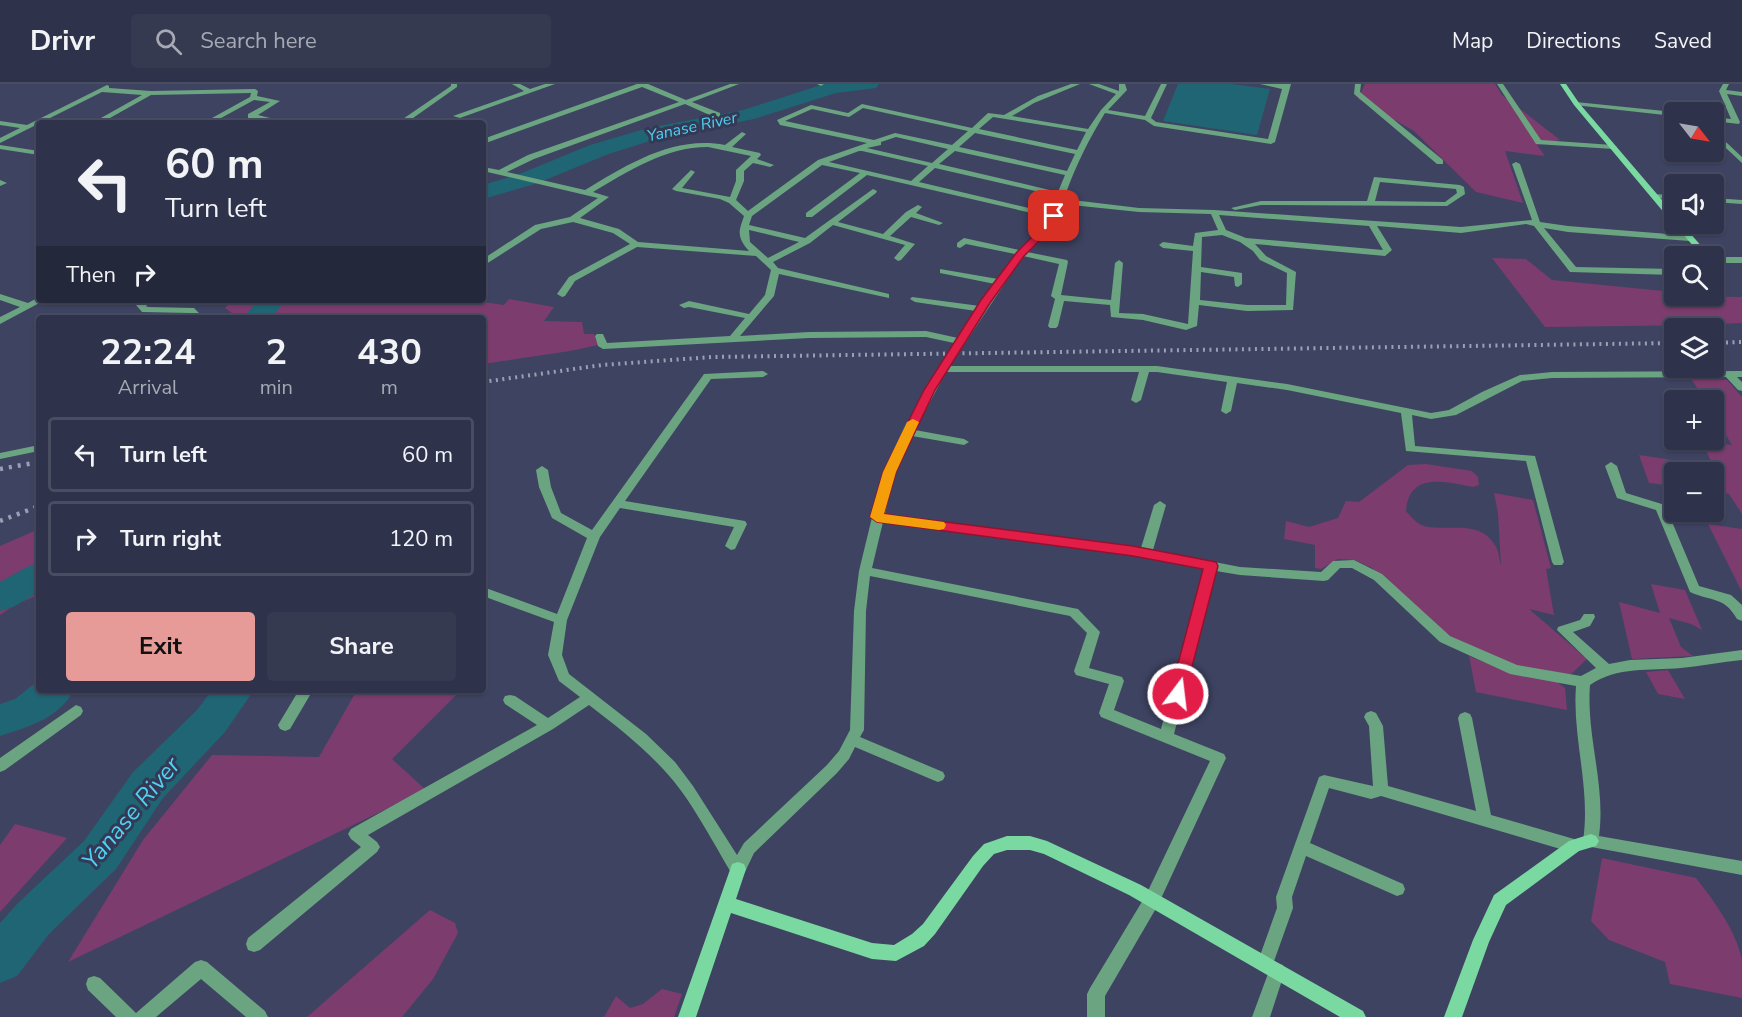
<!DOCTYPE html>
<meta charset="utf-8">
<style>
body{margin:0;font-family:"Nunito Sans",sans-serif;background:#363a51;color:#f1f3f6;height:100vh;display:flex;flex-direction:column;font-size:22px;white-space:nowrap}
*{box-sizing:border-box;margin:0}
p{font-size:20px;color:#a7aab5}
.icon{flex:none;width:33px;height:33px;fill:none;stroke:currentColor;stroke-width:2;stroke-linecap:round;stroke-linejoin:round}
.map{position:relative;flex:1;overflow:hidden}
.panel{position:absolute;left:36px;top:231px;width:450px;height:378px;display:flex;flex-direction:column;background:#2e324a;border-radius:6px;box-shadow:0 2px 4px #0004,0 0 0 2px #494d62}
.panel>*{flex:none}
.banner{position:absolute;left:36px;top:36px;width:450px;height:183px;border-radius:6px;box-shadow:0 2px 4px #0004,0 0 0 2px #494d62;background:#2e324a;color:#f1f3f6;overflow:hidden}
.needle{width:39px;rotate:121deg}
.buttons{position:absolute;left:1664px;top:18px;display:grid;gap:12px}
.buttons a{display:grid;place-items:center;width:60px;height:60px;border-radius:6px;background:#2e324a;box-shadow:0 2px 4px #0004,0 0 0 2px #494d62;font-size:30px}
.pin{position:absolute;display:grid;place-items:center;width:51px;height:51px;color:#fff;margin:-26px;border-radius:12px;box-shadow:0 3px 9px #0006}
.me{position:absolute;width:66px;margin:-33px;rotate:15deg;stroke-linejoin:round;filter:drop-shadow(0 0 4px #0008)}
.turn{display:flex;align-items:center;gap:21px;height:126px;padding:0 30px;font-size:27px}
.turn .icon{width:78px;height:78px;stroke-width:2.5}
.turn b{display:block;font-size:42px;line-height:51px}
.then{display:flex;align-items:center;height:57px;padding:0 30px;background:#0003;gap:12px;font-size:22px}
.eta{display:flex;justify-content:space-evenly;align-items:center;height:102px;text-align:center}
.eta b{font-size:36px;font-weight:700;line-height:42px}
.primary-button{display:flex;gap:12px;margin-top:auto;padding:12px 30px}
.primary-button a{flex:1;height:69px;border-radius:6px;background:#e69b98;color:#111;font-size:24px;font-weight:700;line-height:69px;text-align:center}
.primary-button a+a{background:#363a51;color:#f1f3f6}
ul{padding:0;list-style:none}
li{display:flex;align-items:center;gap:18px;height:75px;margin:0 12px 9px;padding:0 18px;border:3px solid #494d62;border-radius:6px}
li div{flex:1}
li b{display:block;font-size:22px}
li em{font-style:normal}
header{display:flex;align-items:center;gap:36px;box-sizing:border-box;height:84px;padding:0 30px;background:#2e324a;border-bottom:2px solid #494d62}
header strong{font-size:28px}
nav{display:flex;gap:33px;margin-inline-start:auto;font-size:21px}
.search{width:420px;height:54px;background:#363a51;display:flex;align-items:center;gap:15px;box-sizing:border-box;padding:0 21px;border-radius:6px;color:#a7aab5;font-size:22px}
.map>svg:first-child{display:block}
.green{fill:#7c3c6e}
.water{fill:#1f6574}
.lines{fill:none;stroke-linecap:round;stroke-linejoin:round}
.river{fill:#1f6574;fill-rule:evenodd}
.street{fill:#6ba480;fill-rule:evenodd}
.secondary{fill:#7ad9a0;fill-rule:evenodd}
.rail-far1{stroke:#9b9fb4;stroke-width:4;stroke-dasharray:2 4.5;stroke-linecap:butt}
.rail{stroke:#9b9fb4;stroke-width:4.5;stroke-dasharray:3 6;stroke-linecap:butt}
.route{fill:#e11d48;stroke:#92132f;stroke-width:1.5}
.slow{fill:#f59e0b}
.labels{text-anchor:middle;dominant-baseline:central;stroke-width:6;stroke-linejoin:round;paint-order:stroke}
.far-water-label{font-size:16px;font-style:italic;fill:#4fd1ef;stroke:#343956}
.near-water-label{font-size:24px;font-style:italic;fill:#4fd1ef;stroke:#343956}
</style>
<header>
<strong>Drivr</strong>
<div class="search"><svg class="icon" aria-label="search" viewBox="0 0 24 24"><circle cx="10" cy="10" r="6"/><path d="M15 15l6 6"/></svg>Search here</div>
<nav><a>Map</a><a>Directions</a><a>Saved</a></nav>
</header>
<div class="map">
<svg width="1742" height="933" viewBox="0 0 1742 933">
<rect width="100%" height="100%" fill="#3e4362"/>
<path class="green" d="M1365 0H1495L1502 11 1560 56 1537 61 1545 72 1505 67 1523 119 1476 108 1414 47 1358 15Z
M1492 174 1526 175 1552 196 1674 208V212L1742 213V239L1699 241 1545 243Z
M509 215 554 223 544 237 582 238 584 250H594L598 261 570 267 483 280V234H263L264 227 280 216H469L504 221Z
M232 216H270L251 232 232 229 225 224Z
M1692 296H1727L1742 313V430L1729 410 1713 407V388H1674V402L1649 399 1639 371 1713 382 1702 357 1732 361 1713 330V316H1705Z
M1426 380 1472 387 1478 393 1479 401 1473 403C1446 398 1409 387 1406 427 1411 433 1417 440 1424 442 1449 448 1481 434 1496 463 1499 468 1499 475 1501 481L1498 429 1494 409 1533 416 1551 484 1546 485 1554 531 1529 525 1587 575 1568 593 1515 583 1439 547 1412 519 1372 484 1355 476 1338 475 1321 485 1315 484V461L1284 455 1286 437 1309 443 1338 434 1346 417 1359 418 1408 381Z
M1708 440 1742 445V508Z
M39 445V488L0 507V462Z
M39 496V511L16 520 0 531V519Z
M1651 500 1685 506 1702 546 1691 540 1669 534 1681 563 1693 572 1632 575 1619 518 1660 529Z
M1469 572 1505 587 1557 598 1565 604 1567 626 1476 608Z
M1668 586 1685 615 1658 610 1646 588Z
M357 606H461L392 675 426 706 68 878 143 756 212 671 319 673Z
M15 740 67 754 0 828V761Z
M1602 774 1696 794C1714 817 1736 846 1742 876 1742 888 1742 902 1742 914L1670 900 1665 878 1609 856 1591 837Z
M430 826 455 839 458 849 433 895 402 933H307Z
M662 905 682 910 674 933H604L616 912 630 924 643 920Z"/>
<path class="water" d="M1178 0H1232L1270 5 1257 51 1163 37Z"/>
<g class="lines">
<path class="river" d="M824 0H879L876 4 836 9 754 35 659 54 606 71 538 99 483 115V101L522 89 590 61 648 44 743 26Z
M258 216H286L271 234H243Z
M39 479V508L13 523 0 527V498L27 483Z
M39 596V606H74C59 634 29 643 0 652V620L15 615Z
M212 606H254L225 648 163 714 116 785 49 850 17 892 0 899V839L17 820 84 757 133 688 197 626Z"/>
<path class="street" d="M451 0H457V3L406 39H397L451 2Z
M512 0H520L530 5 545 0H555L460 34 453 32 524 7Z
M637 0H648L686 16 730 0H739L692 18 720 29V33H714L685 20 534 75 507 88 585 106C627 81 673 51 725 61L742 48 746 50 732 63 760 69 761 71 757 75 774 81 770 83 753 79 744 87V97L736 116 748 127 818 76 867 59 780 41 777 36 811 21 848 29 862 20 972 44 988 29 1004 31 1038 12 1071 0H1080L1034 19 1012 32 1088 45 1101 26 1116 10 1089 0H1099L1119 7V0H1125L1127 6 1108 26 1145 32 1161 0H1167L1151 34 1156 38 1268 55 1282 5 1260 0H1291L1275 58 1271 60 1154 42 1145 36 1105 29C1089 55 1076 81 1066 109L1067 111 1064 115 1139 124 1214 126 1461 143 1532 136 1512 80 1516 78 1520 80 1540 138 1568 142 1693 152V156L1690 157 1568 148 1544 144 1576 183 1674 185V191L1570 188 1534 142 1526 140 1461 149 1377 142 1392 166 1385 172 1255 160 1266 172 1296 188 1293 226 1247 227 1199 221 1197 242 1186 246 1143 236 1111 233 1110 221 1064 217 1058 242 1056 244H1050L1048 242 1055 215 1051 212 1059 180 1023 172 950 282H1157L1287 300 1431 329 1449 326 1482 308 1520 291 1552 288 1742 287V293H1737L1742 298V307L1738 306 1726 293 1552 294 1522 297 1456 331 1431 335 1412 331 1415 362 1535 372 1564 478 1562 481H1554L1552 478 1526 377 1406 367 1401 329 1287 306 1237 299 1231 327 1226 330 1221 327 1227 298 1157 288H1149L1141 316 1136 319 1131 316 1139 288H946L915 346 964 355 969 358 964 361 912 352 895 388 885 430 1141 464 1154 421 1160 417 1166 421 1153 466 1240 483 1321 488 1333 477 1354 476 1382 490 1450 552 1517 581 1581 592 1596 584 1557 546 1558 543 1580 536 1584 530H1594L1595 533 1590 542 1573 548 1609 580 1630 576 1682 574 1742 566V576C1722 578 1701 582 1681 584 1650 587 1617 582 1590 601 1586 652 1606 701 1599 752L1742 777V791L1586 762 1583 757C1591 704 1572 654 1576 602L1510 590 1440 558 1374 496 1352 484H1340L1328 496 1324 497 1240 491 1216 487 1174 650 1224 670 1226 674 1158 821 1105 912V933H1087V910L1090 904 1146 811 1210 677 1101 633 1099 629 1109 600 1076 591 1074 587 1087 549 1070 532 870 492 866 527 864 646 860 653 943 688 945 692 943 696 938 698 933 696 855 663 849 675 837 689 754 769 744 790 738 792 732 790C712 757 690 713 663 685 641 661 615 641 589 621L553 645 368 751 377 758 380 763 377 768 260 866 254 868 248 866 246 860 248 854 361 763 351 755 348 750 351 745 537 641 505 620 503 616 505 612 510 611 515 612 548 634 580 613 559 597 548 571 554 538 483 512V503L557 530 587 454 552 434 539 403 536 386 542 382 548 386 551 403 561 429 592 446 704 290 763 287 768 290 763 293 711 295 625 417 745 437 747 440 735 465 731 466 725 462 734 443 620 424 600 453 567 536 562 571 569 590 646 650 675 678 693 702 737 771 744 759 827 681 839 667 850 646 854 527 859 487 883 388 925 306 954 259 926 253 809 254 603 265 598 262 595 252 597 250H603L607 259 730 252 745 234 689 223 684 224 679 221 689 217 749 230 765 211 771 186 756 172 637 163 575 197 565 212 562 213 557 210 569 193 630 160 613 149 573 138 541 145 483 182V175L535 141 570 133 598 114 483 87V83L499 86 528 71 679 18 642 3 483 60V55ZM863 24 968 47 952 61 895 49 874 56 785 37 812 25 849 33ZM993 33 1086 48 1077 66 979 45ZM975 49 1075 70 1067 87 959 63ZM896 53 948 65 932 79 867 64 881 61V58ZM708 63 751 72 736 86V97L730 113 682 104 695 88 691 86 672 105 676 107 720 115 729 119 744 132C739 147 736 152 749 167L638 158 619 145 580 134 609 113 593 108C629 87 665 63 708 63ZM859 67H862L928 82 911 97 829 78ZM955 67 1065 91 1058 108 939 80ZM822 81 860 89 806 129V133H812L867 91 1049 133 1046 140 1019 166 964 154 957 159V163L960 164 966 160 1015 170 998 195 940 185V189L995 200 980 222 912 213 910 215 915 218 976 227 958 254 926 247 809 248 740 252 774 212 779 190 889 214V210L778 184 773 178 810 159 833 141 905 161 894 174 898 177 901 176 915 160 890 152 911 133 939 141 943 139 916 129 922 123 918 121 906 128 883 150 838 138 876 109 877 107 873 105 805 154 749 141 752 132ZM935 84 1057 112 1050 129 919 98ZM1062 120 1139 128 1211 130 1218 146 1195 149 1193 162 1163 158 1159 161 1163 164 1193 167 1188 240 1143 230 1119 229 1123 179 1119 176 1115 179 1111 216 1061 211 1068 178 1067 176 1027 168 1053 143ZM1219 131 1369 142 1383 166 1246 154 1226 146ZM749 146 799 158 768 174 750 158ZM1222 151 1240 158 1253 167 1260 176 1287 189 1286 221H1247L1200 216 1201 188 1234 193 1235 202 1238 203 1242 200V189L1201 183 1202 153ZM883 438 1133 471 1204 485 1161 645 1114 626 1124 597 1122 593 1089 584 1100 548 1078 525 872 484Z
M817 0H824L821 2Z
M1355 0H1361L1360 8 1443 76V80H1437L1354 10Z
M1497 0H1503L1541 56 1613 61 1617 63 1613 65 1536 60Z
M1723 0H1729L1726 6 1742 8V12L1727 10 1740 38 1739 40 1713 37V33L1731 35 1719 7Z
M107 1 109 2V4L151 7 255 5 258 7 257 12 280 17 258 31 290 39H275L248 34V30L270 18 254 16 212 39H203L250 13 251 9 151 11 101 39H92L142 11 102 8 0 59V54L20 44 0 41V37L27 41Z
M1576 18 1674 28H1676H1674V32L1574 21V19Z
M1713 46 1742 73V79L1713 52Z
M0 61 39 67V71L0 65Z
M1374 93 1460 101 1464 103 1465 110 1447 122 1261 121 1235 126 1231 124 1261 117H1367ZM1380 98 1456 105 1457 109 1445 118 1375 117Z
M0 96 7 99 0 102Z
M1652 110 1674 111V115L1655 114 1651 112Z
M1713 114 1742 116V120L1713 118Z
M1713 173H1742V179H1713Z
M0 210 28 219 39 213V216H45L0 240V233L20 223 0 216Z
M142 216H153L146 222 148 223 194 224 204 234H194L189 229 142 228 136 221Z
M39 361V367L0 375V369Z
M1611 378 1617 382 1626 409 1665 421 1699 502 1731 511 1742 521V537L1737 535C1724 512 1712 518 1690 508L1656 426 1617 414 1605 382Z
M299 606H313L290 645 285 647 280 645 278 641Z
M76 621 81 623 83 627 81 631 5 686 0 688V674Z
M1371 627 1376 629 1383 642 1388 702 1476 727 1458 634 1460 630 1465 628 1470 630 1472 634 1491 731 1574 755 1579 757 1582 762 1579 767 1574 769 1381 712 1371 715 1329 704 1310 759 1403 800 1405 805 1403 810 1397 812 1306 772 1292 813 1293 824 1273 880 1277 879 1283 881 1285 887 1270 933H1252L1269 887 1265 888 1259 886 1257 880 1277 824 1276 813 1319 693 1324 691 1373 702 1369 642 1364 633 1366 629Z
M201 876 207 878 265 927 268 933H246L201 895 156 933H116L88 906 86 900 88 894 94 892 100 894 136 929 195 878Z"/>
<path class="secondary" d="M1560 0H1566L1579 19 1674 130V137H1671L1574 21Z
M1674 140H1682L1710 172H1702Z
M1591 750 1596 752 1599 757 1596 762 1579 767 1506 821 1489 858 1462 933H1444L1473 856 1494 811 1569 757Z
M1007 752H1030L1047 757 1141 801 1363 927 1366 933H1340L1129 811 1044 770 1030 766H1007L994 770 983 782 935 850 924 862 896 877 872 875 731 829 696 933H678L732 780 738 778 744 780 746 785 736 815 872 859 894 861 912 850 923 840 973 772 984 760Z"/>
<path class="rail-far1" d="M1713 259 1742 258
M483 298 602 281 712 273 1674 259"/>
<path class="rail" d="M0 385 39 378
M0 437 39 422"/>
</g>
<path class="route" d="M1051 130 1059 132 1053 143 1024 172 990 219 935 306 896 388 884 430 1133 462 1216 478 1218 482 1185 610 1183 614H1172L1170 610 1203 485 1133 472 877 438 870 433 883 388 924 306 981 216 1017 168 1046 139Z"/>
<path class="slow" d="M913 335 919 338 896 388 884 430 944 438 946 441 944 445 939 446 877 438 870 433 883 388 907 338Z"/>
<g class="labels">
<g class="far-water-label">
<text transform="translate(692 43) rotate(-12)">Yanase River</text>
</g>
<g class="near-water-label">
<text transform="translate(131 729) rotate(-50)">Yanase River</text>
</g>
</g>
</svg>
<div class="buttons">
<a><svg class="needle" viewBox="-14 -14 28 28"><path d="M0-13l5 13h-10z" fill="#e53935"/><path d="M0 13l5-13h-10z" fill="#a7aab5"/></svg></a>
<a><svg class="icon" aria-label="sound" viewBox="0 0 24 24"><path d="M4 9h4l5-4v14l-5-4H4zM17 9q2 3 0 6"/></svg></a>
<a><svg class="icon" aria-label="search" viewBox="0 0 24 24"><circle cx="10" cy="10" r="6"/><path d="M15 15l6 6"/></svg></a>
<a><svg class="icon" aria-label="layers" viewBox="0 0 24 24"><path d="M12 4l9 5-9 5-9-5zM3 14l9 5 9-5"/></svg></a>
<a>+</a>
<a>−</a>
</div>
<div class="pin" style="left:1054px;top:132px;background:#d93025"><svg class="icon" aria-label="arrive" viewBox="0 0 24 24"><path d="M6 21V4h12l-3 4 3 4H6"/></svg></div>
<svg class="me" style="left:1178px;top:610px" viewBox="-20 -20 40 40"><circle r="17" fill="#e11d48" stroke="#fff" stroke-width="3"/><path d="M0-11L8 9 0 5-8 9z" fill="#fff"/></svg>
<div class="banner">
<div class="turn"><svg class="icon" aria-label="left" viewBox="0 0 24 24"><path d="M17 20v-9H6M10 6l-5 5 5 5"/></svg><div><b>60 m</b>Turn left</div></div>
<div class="then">Then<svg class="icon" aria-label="right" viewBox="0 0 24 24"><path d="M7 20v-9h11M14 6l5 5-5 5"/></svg></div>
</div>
<section class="panel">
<div class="eta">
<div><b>22:24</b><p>Arrival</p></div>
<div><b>2</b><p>min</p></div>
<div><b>430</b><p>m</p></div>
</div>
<ul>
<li><svg class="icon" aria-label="left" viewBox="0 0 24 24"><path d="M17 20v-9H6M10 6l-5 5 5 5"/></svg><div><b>Turn left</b></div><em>60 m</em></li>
<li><svg class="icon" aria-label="right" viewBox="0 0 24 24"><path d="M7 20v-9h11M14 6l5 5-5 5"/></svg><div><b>Turn right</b></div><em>120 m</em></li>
</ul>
<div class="primary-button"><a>Exit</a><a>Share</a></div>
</section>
</div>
